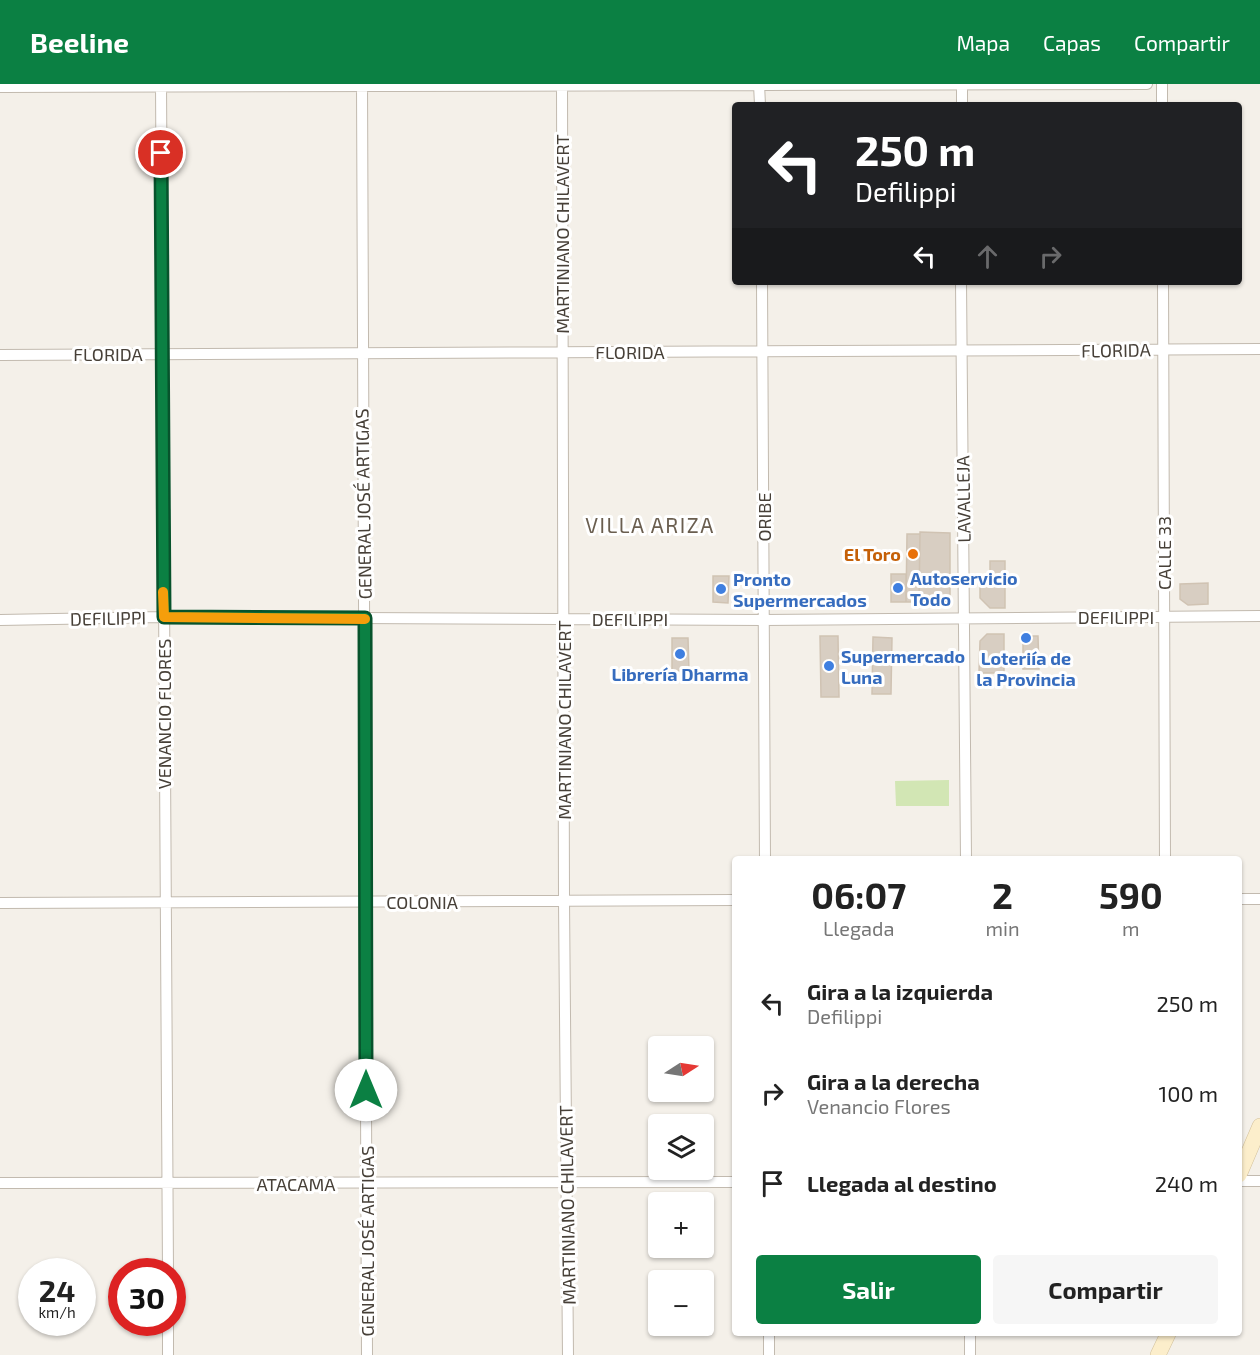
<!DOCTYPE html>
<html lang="es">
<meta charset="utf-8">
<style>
body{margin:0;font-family:"Exo 2",sans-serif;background:#f6f6f6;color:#222;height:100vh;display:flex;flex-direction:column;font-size:22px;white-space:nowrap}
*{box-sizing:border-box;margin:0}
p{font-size:20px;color:#767676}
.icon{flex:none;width:33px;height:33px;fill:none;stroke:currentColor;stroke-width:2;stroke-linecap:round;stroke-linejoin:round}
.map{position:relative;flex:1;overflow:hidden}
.panel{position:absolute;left:732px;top:772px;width:510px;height:480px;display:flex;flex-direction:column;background:#fff;border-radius:6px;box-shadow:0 2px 4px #0004}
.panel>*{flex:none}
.top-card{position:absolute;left:732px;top:18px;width:510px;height:183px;border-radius:6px;box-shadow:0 2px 4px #0004;background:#202124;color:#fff;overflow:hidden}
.needle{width:39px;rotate:78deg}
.controls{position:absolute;left:648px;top:952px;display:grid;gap:12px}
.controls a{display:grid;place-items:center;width:66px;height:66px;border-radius:6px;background:#fff;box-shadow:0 2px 4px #0004;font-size:30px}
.speed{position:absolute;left:18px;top:1174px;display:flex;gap:12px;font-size:30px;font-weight:700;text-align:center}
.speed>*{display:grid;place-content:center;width:78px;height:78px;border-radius:50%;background:#fff;box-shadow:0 2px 4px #0004;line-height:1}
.speed small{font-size:15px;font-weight:400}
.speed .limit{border:9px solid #d22;background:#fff;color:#111}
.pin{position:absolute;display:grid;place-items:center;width:51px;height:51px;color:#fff;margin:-26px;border:3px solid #fff;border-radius:50%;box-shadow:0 2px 6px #0007}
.me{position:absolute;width:66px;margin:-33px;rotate:0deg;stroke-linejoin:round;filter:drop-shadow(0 0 4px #0008)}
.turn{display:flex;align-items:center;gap:21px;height:126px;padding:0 24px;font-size:27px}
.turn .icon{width:78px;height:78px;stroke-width:2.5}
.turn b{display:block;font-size:42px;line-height:51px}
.lanes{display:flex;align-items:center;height:57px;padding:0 24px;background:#0003;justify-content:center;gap:30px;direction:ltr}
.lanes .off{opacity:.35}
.eta{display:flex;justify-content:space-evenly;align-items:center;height:102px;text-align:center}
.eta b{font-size:36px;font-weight:700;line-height:42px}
.primary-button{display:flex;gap:12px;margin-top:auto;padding:12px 24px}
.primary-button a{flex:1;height:69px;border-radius:6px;background:#0b8043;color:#fff;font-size:24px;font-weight:700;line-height:69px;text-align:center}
.primary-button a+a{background:#f6f6f6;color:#222}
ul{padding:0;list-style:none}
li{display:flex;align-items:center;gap:18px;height:90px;padding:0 24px}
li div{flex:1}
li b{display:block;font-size:22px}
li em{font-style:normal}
header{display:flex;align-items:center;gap:36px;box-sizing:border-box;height:84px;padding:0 30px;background:#0b8043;color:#fff}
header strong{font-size:28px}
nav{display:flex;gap:33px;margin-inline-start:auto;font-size:21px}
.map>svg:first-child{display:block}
.green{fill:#d2e6b4}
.building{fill:#d8cec2;stroke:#d0c3b3;stroke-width:1.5}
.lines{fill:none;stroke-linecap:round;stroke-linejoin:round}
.street-casing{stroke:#c2baaf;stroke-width:12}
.secondary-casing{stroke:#d2c09b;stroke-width:16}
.street{stroke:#fff;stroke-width:10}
.secondary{stroke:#fceecb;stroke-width:15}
.route-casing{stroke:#07532c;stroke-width:15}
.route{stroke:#0b8043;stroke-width:10}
.slow{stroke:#f59e0b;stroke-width:10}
.food-dot{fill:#e8710a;stroke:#fff;stroke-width:2}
.shop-dot{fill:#3f7fe0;stroke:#fff;stroke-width:2}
.labels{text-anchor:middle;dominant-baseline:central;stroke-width:6;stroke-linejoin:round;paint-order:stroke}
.street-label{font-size:18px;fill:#474038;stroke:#fff}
.food-label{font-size:18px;font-weight:bold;fill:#c56008;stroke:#fff;text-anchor:end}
.shop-label{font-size:18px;font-weight:bold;fill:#366cbe;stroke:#fff;text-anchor:start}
.quarter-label{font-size:21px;letter-spacing:1.5px;fill:#6a5e4f;stroke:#fff}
</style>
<header>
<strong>Beeline</strong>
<nav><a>Mapa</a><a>Capas</a><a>Compartir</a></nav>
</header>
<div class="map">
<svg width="1260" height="1271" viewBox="0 0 1260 1271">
<rect width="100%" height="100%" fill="#f4f0e9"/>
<path class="green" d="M949 696V722H896L895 697Z"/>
<path class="building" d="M920 448 950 449V512L942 522 919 521Z
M907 450H920L919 518H906Z
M990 477H1005V524H990L980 514V491H990Z
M891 490H906V518H891Z
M713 492H729L728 519 713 518Z
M1208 499V520L1188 521 1180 515V500Z
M987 550H1004V589H979L980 557Z
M820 552H838L839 613H821Z
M1023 552H1038L1039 585H1023Z
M873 553 892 554 891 610H872Z
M672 554H688L689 587H672Z"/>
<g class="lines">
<g class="street-casing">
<path id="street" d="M161 0 168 1188
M362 0 367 1271
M562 0 564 817 568 1271
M759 0 760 21
M1162 0V21
M0 3 1147 0
M962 21V0
M762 198 765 776
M961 198 966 776
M1163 198 1165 776
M0 271 1260 265
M0 536 163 533 764 536 1260 532
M1239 815H1260
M0 819 735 816
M1239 1097H1260
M0 1099 735 1098
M168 1239V1271
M769 1250V1271
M970 1250V1271"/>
</g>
<g class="secondary-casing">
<path id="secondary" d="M1239 1091 1260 1042
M1158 1271 1168 1250"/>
</g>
<use href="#street" class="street"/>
<use href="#secondary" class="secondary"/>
</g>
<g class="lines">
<g class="route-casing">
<path id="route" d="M161 69 164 533 365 534 366 1006"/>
</g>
<use href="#route" class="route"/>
<path class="slow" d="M163 508 164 533 365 535"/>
</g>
<circle class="food-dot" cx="913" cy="470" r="6"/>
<g class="shop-dot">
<circle cx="898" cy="504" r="6"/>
<circle cx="721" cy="505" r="6"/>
<circle cx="1026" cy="554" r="6"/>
<circle cx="680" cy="570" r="6"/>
<circle cx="829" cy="582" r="6"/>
</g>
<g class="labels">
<g class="street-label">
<text transform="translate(562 150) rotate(-90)">MARTINIANO CHILAVERT</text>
<text transform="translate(1116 266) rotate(-1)">FLORIDA</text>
<text x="630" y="268">FLORIDA</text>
<text x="108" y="270">FLORIDA</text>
<text transform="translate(963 415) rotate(-91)">LAVALLEJA</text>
<text transform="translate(363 420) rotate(-91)">GENERAL JOSÉ ARTIGAS</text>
<text transform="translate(764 433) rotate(-90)">ORIBE</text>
<text transform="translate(1164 469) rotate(-90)">CALLE 33</text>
<text x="1116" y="533">DEFILIPPI</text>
<text transform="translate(108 534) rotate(-1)">DEFILIPPI</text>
<text x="630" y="535">DEFILIPPI</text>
<text transform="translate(164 630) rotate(-90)">VENANCIO FLORES</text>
<text transform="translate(564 636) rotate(-90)">MARTINIANO CHILAVERT</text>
<text x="422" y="818">COLONIA</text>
<text x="296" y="1100">ATACAMA</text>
<text transform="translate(567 1121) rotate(-91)">MARTINIANO CHILAVERT</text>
<text transform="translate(367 1157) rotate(-90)">GENERAL JOSÉ ARTIGAS</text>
</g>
<g class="food-label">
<text x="901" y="470">El Toro</text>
</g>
<g class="shop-label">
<text x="910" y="494">Autoservicio<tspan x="910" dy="21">Todo</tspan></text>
<text x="733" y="495">Pronto<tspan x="733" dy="21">Supermercados</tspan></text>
<text x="841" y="572">Supermercado<tspan x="841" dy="21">Luna</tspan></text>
<text x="1026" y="574" text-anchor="middle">Loteriía de<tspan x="1026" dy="21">la Provincia</tspan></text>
<text x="680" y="590" text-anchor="middle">Librería Dharma</text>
</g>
<g class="quarter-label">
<text x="650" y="440">VILLA ARIZA</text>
</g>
</g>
</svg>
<div class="controls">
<a><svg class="needle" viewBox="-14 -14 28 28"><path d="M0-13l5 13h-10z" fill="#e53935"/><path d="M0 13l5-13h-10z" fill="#767676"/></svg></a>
<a><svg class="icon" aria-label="layers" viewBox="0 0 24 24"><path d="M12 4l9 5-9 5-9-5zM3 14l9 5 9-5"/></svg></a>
<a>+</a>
<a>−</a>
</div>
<div class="speed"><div>24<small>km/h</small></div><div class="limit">30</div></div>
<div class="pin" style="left:161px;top:69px;background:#d93025"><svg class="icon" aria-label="arrive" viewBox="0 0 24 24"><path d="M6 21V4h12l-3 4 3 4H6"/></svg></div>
<svg class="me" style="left:366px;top:1006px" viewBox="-20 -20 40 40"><circle r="19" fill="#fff"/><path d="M0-13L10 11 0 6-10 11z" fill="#0b8043"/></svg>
<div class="top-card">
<div class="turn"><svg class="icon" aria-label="left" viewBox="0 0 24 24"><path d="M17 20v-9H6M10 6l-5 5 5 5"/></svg><div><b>250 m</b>Defilippi</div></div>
<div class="lanes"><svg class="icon" aria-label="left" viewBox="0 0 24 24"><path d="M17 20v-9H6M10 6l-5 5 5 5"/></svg><svg class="icon off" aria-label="ahead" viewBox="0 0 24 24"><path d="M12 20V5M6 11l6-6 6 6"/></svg><svg class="icon off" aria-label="right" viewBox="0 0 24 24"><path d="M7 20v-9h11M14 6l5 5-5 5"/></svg></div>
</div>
<section class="panel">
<div class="eta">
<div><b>06:07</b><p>Llegada</p></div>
<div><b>2</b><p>min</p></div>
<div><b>590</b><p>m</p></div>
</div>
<ul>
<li><svg class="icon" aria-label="left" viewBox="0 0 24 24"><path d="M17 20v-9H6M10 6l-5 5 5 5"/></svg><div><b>Gira a la izquierda</b><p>Defilippi</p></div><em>250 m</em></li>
<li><svg class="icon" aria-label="right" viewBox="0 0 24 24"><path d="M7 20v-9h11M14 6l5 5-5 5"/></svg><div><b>Gira a la derecha</b><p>Venancio Flores</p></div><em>100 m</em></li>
<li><svg class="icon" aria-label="arrive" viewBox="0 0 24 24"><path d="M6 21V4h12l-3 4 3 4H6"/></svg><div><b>Llegada al destino</b></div><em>240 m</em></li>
</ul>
<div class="primary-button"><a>Salir</a><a>Compartir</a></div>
</section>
</div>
